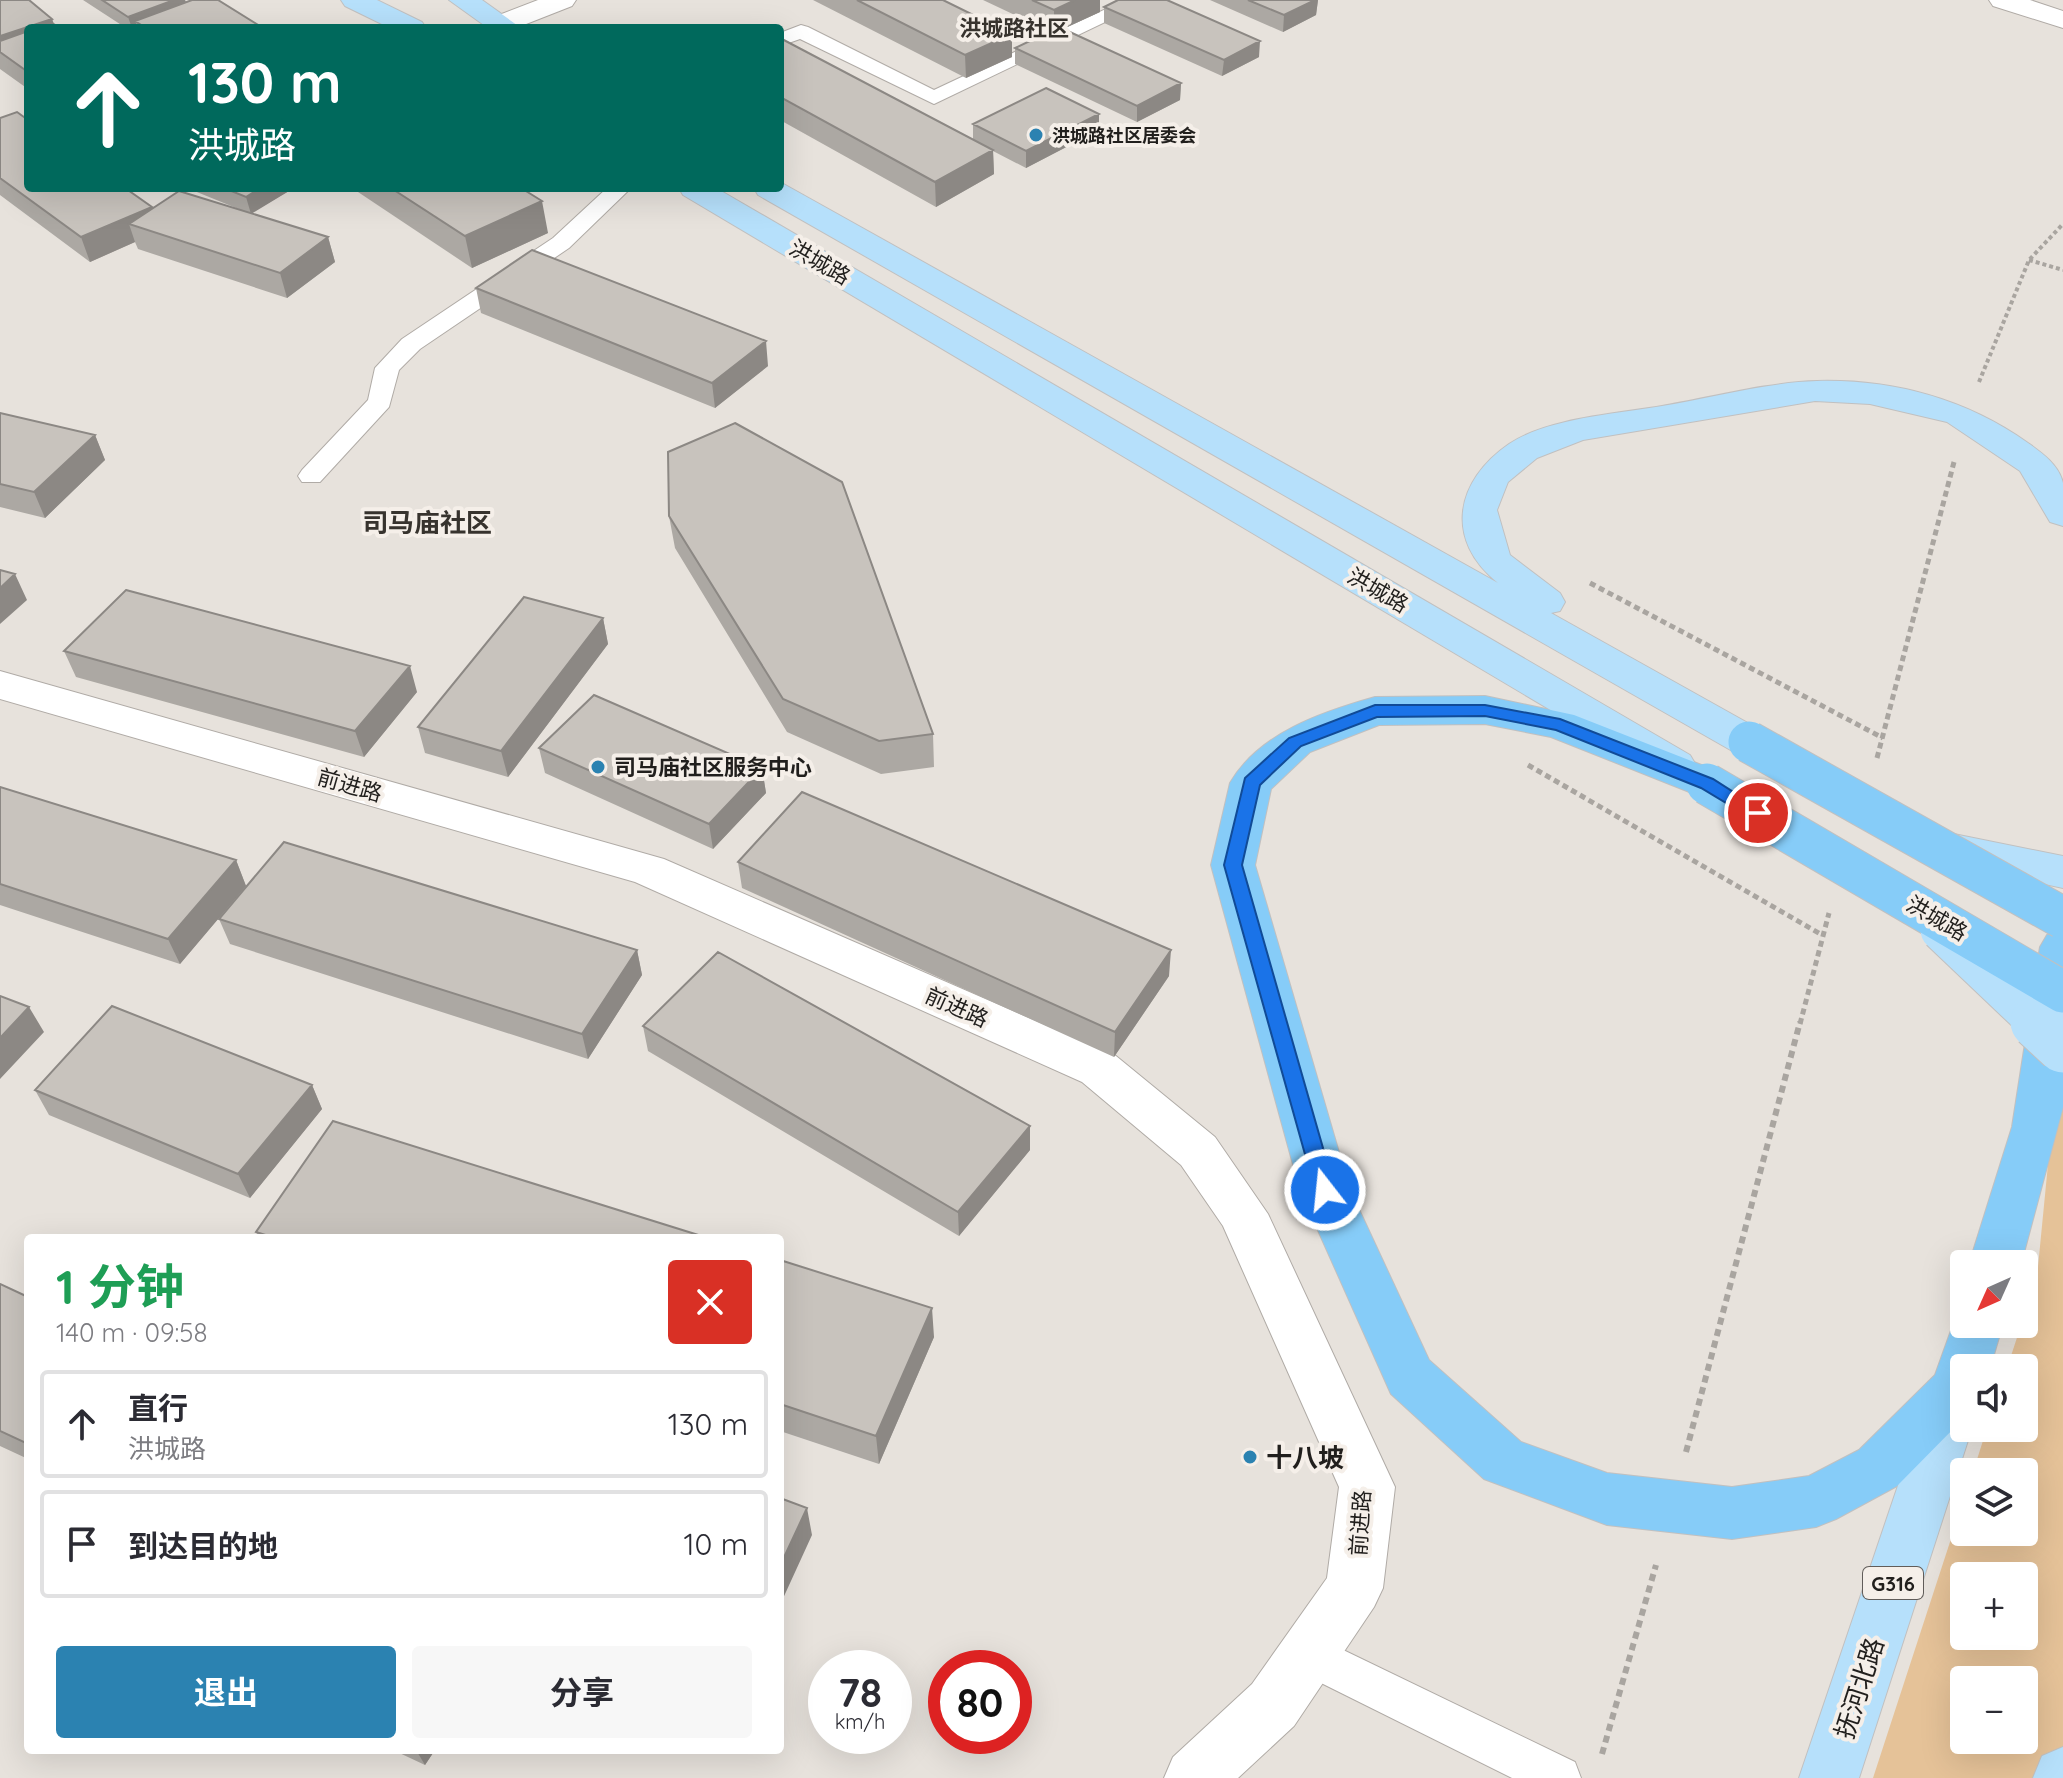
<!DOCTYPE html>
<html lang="zh">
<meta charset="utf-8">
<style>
body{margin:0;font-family:Quicksand,"Noto Sans SC",sans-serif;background:#f7f7f7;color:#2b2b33;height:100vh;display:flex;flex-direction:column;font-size:30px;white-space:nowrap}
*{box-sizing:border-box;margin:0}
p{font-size:26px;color:#7c7c81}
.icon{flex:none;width:44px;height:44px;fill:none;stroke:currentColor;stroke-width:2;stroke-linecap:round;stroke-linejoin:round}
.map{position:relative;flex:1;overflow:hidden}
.side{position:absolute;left:24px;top:1234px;width:760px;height:520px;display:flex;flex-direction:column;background:#fff;border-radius:8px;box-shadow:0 8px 32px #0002}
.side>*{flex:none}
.banner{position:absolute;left:24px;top:24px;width:760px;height:168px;border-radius:8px;box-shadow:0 8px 32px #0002;background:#00695c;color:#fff;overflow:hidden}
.needle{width:52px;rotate:225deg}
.fabs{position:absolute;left:1950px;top:1250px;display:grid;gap:16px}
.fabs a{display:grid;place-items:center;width:88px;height:88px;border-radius:8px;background:#fff;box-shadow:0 8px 32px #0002;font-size:40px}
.speed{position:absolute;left:808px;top:1650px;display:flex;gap:16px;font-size:40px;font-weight:700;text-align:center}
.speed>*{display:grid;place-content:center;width:104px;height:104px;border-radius:50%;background:#fff;box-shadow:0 8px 32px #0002;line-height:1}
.speed small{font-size:20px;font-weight:400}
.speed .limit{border:12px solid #d22;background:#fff;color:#111}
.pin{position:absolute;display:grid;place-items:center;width:68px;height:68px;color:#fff;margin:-34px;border:4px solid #fff;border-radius:50%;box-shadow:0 2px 8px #0007}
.me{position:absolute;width:88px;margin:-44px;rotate:344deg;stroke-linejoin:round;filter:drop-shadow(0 0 6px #0008)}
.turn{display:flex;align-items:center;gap:28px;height:168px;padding:0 32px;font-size:36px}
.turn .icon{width:104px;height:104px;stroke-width:2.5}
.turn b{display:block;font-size:56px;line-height:68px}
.round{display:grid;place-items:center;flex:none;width:84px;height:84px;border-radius:8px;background:#f7f7f7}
.overview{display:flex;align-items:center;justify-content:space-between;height:136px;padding:0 32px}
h1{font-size:48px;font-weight:700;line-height:60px;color:#1e9e55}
.cta{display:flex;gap:16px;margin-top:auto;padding:16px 32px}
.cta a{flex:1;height:92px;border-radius:8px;background:#2b82b1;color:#fff;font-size:32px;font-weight:700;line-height:92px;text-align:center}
.cta a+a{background:#f7f7f7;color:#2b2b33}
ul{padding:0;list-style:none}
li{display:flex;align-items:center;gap:24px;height:108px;margin:0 16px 12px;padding:0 16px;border:4px solid #e1e1e2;border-radius:8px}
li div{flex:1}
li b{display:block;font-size:30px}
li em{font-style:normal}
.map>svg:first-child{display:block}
.green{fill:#e5c298;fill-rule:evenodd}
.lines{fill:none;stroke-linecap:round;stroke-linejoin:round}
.lane-casing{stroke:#b0aba6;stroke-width:2}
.street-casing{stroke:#b0aba6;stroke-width:2}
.primary-casing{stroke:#c1c0c0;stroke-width:2}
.highway-casing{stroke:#c1c0c0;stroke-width:2}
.path-far2{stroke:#a9a5a0;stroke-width:4;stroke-dasharray:4 3;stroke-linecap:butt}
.path-far1{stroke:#a9a5a0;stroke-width:5;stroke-dasharray:6 4;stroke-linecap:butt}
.path{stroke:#a9a5a0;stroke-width:6;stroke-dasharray:7 5;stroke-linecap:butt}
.lane{fill:#fff;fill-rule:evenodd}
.street{fill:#fff;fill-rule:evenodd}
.primary{fill:#b6e0fb;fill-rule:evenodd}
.highway{fill:#86ccf8;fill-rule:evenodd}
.primary-bridge-far1-casing{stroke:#c1c0c0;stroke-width:43;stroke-linecap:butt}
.primary-bridge-casing{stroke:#c1c0c0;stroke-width:55;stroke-linecap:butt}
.highway-bridge-casing{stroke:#c1c0c0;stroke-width:43;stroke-linecap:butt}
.primary-bridge-far1{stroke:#b6e0fb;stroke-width:41}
.primary-bridge{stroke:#b6e0fb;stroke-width:53}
.highway-bridge{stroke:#86ccf8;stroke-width:41}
.wall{fill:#aca8a3}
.shaded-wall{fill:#8c8884}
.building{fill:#c8c3bd;stroke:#8c8884;stroke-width:2}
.route{fill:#1a73e8;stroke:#114b97;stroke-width:2}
.poi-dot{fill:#2b82b1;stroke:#f5efe9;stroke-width:3}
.labels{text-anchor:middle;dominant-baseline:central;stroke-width:8;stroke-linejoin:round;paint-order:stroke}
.far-poi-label{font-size:18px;font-weight:bold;fill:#211f1d;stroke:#f5efe9;text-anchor:start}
.shield{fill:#f5efe9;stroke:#615d5a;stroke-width:2}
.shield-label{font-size:20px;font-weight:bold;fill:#211f1d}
.far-quarter-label{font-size:22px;font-weight:bold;fill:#37332e;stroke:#f5efe9}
.street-label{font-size:22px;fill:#211f1d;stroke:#f5efe9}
.poi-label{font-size:22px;font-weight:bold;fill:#211f1d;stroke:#f5efe9;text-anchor:start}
.quarter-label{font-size:26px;font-weight:bold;fill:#37332e;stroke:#f5efe9}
.near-poi-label{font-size:26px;font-weight:bold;fill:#211f1d;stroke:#f5efe9;text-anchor:start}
.near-street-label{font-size:26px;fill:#211f1d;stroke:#f5efe9}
</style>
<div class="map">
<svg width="2063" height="1778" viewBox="0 0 2063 1778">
<rect width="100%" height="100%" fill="#e7e2dc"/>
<path class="green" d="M2063 1011V1778H1873L1964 1499V1532H2024V1472H1973L1987 1428H2024V1368H2007L2037 1277ZM1964 1576H2024V1636H1964ZM1964 1680H2024V1740H1964Z"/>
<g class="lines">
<g class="lane-casing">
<path id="lane" d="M1125 0H1151L934 104 800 39 780 46V33L801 25 808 27 934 90Z
M607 188H631L569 248 420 349 399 370 389 407 320 482H302L298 476 302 470 368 400 375 368 402 339 553 238Z
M1308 1633 1575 1762 1581 1778H1512L1293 1669 1287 1654 1293 1639Z"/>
</g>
<g class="street-casing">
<path id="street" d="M538 0H576L572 6 516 28H494L490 23 494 17Z
M1989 0H2030L2063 11V28L1993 6Z
M0 671 664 859 1116 1056 1215 1137 1268 1214 1395 1487 1383 1588 1374 1607 1294 1726 1238 1778H1164L1173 1757 1252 1684 1327 1578 1339 1487 1223 1226 1181 1165 1082 1082 635 882 0 699Z"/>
</g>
<g class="primary-casing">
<path id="primary" d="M341 0H377L422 22 426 28H390L345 6Z
M449 0H482L521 28H488Z
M780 182 1498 583C1444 540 1455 481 1509 444 1548 418 1616 414 1662 406 1709 398 1770 382 1817 381 1893 379 1966 399 2028 443 2042 453 2059 465 2063 483 2063 495 2063 513 2063 526L2050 522 2020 471 1947 422 1870 404 1815 401 1583 440 1537 458 1508 482 1497 510 1510 555 1560 593 1565 602 1560 611 1551 613 1764 732 1770 742 1764 752 1749 756 1734 752 758 195 754 188H780Z
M679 188H716L1690 755 1696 765 1690 775 1675 780 1660 775 683 195Z
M1944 832 2063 856V888L1929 859 1922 848 1929 837Z
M1958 1364 1969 1368H1964V1428H1972L1859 1778H1799L1931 1388 1939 1371Z
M2063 1747V1778H2033L2042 1756Z"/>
</g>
<g class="highway-casing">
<path id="highway" d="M1485 696 1574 715 1722 773 1728 784 1722 795 1707 799 1551 737 1485 724 1379 725 1310 752 1271 789 1255 865 1350 1190 1429 1360 1521 1442 1607 1473 1732 1487 1809 1476 1859 1450 1935 1375 1959 1308 1964 1306V1324H2003L1990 1368H1964V1418L1897 1486 1836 1519 1816 1527 1732 1539 1607 1525 1484 1479 1391 1394 1300 1190 1211 865 1230 783C1259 733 1322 712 1375 697Z
M2063 930V1107L2021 1264H1969L2012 1127 2040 947 2047 935Z"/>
</g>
<path class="path-far2" d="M2029 260 2063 270
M1979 382 2029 260 2063 224"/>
<path class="path-far1" d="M1590 583 1883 738
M1877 758 1954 462
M1528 765 1822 935
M1800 1024 1829 913"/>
<path class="path" d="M1686 1452 1800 1022
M1602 1754 1656 1565"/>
<use href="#lane" class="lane"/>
<use href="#street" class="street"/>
<use href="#primary" class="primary"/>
<use href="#highway" class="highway"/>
<g class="primary-bridge-far1-casing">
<path id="primary-bridge-far1" d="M1941 930 2040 1024"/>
</g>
<g class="primary-bridge-casing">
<path id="primary-bridge" d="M2037 1022 2063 1046"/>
</g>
<g class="highway-bridge-casing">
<path id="highway-bridge" d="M1749 742 2063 918
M1707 784 2063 992"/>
</g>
<use href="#primary-bridge-far1" class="primary-bridge-far1"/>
<use href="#primary-bridge" class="primary-bridge"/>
<use href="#highway-bridge" class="highway-bridge"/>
</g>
<path class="wall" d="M0 0 52 19 54 24 28 28V89L0 69Z
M83 0H185L186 2 263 28H126Z
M813 0H943L1012 57 966 78Z
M983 0H1100V12L1063 29 1181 83 1180 100 1137 122 1015 64V48L1049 31Z
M1210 0H1318L1316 15 1283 32Z
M1104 7 1259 57 1222 76 1104 23Z
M780 38 973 139V124L1099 130 1026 168 993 151 994 174 936 207 780 120Z
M0 118 153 208 246 212 187 188H294L251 213 328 237 335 262 287 298 138 249 135 242 90 262 0 195Z
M352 188H521L548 233 472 268Z
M476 288 768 366 715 408 481 313Z
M0 413 95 435 105 460 45 518 0 507Z
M669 516 933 734 934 767 881 774 787 732 675 548Z
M603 618 608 644 508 777 425 753 418 727Z
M64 651 417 692 364 757 76 677Z
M539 748 762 768 766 793 713 849 545 773Z
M0 787 236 860 246 886 180 964 0 905Z
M738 862 1169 976 1114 1057 742 888Z
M219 919 637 950 642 975 588 1059 230 944Z
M643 1026 1030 1150 959 1236 648 1051Z
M312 1085 322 1109 250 1198 49 1115 35 1090Z
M256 1232 708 1238H259Z
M780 1260 934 1337 879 1464 780 1431Z
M0 1284 28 1297V1459L0 1446Z
M393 1750H435L425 1765Z"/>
<path class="shaded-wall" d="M174 0H185L189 12 135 21 138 28H132L128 17Z
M1075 0H1100V12L1054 33V10Z
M1315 0H1318L1316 15 1283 32 1284 15Z
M52 19 55 28H28V53L0 52V36Z
M1012 34V57L966 78 965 55Z
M1260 41 1259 57 1222 76 1224 60Z
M1181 83 1180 100 1137 122V106Z
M1099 114V130L1026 168V151Z
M993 150 994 174 936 207 935 182Z
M260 188H294L251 214 246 197Z
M542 201 548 233 472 268 465 236Z
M152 207 161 232 129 224 135 242 90 262 81 237Z
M328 237 335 262 287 298 280 273Z
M766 341 768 366 715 408 712 383Z
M95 435 105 460 45 518 34 492Z
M15 574 27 600 0 624V588Z
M603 618 608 644 508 777 501 751Z
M410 666 417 692 364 757 355 731Z
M762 768 766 793 713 849 709 824Z
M236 860 246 886 180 964 168 939Z
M637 950 642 975 588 1059 582 1034Z
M1171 950 1169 976 1114 1057 1115 1032Z
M29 1007 44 1032 0 1079V1038Z
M312 1085 322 1109 250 1198 238 1174Z
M1030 1126V1150L959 1236 958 1212Z
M932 1308 934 1337 879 1464 876 1436Z
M807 1508 812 1535 780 1605V1566Z
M416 1750H435L425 1765Z"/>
<path class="building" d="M0 0H29L52 19 0 36Z
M102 0H174L128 17Z
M192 0H218L263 28H146L135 21Z
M857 0H943L1012 34 965 55Z
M1032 0H1075L1054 10Z
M1118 0H1167L1260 41 1224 60 1104 7Z
M1248 0H1315L1284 15Z
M52 23 60 28H37Z
M1059 27 1181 83 1137 106 1015 48Z
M28 31V72L0 52V41Z
M780 38 993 150 935 182 780 97Z
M1046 88 1099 114 1026 151 973 124Z
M17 112 28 120V188H125L152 207 81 237 0 178V118Z
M224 188H260L246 197Z
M391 188H521L542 201 465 236Z
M179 191 328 237 280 273 129 224Z
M532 250 766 341 712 383 476 288Z
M0 413 95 435 34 492 0 484Z
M735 423 842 482 933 734 879 741 783 699 669 516 668 452Z
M0 570 15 574 0 588Z
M126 590 410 666 355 731 64 651Z
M524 597 603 618 501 751 418 727Z
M594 695 762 768 709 824 539 748Z
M0 787 236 860 168 939 0 884Z
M802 792 1171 950 1115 1032 738 862Z
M284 842 637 950 582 1034 219 919Z
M718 952 1030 1126 958 1212 643 1026Z
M0 996 29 1007 0 1038Z
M112 1006 312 1085 238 1174 35 1090Z
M333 1121 708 1238H275L256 1232Z
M780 1260 932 1308 876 1436 780 1404Z
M0 1284 28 1297V1444L0 1431Z
M780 1498 807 1508 780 1566Z"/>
<path class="route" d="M1375 705H1485L1560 719 1713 779 1766 813 1764 818H1751L1701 788 1556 730 1485 716 1377 717 1301 746 1260 785 1242 865 1335 1190 1325 1198 1315 1190 1224 865 1245 778 1289 738Z"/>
<g class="poi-dot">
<circle cx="1036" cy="135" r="8"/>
<circle cx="598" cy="767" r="8"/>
<circle cx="1250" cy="1457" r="8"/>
</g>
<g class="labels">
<g class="far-poi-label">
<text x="1052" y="135">洪城路社区居委会</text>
</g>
<rect class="shield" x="1863" y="1567" width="60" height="32" rx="6"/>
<g class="shield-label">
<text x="1893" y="1583">G316</text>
</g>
<g class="far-quarter-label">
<text x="1014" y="28">洪城路社区</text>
</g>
<g class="street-label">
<text transform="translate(820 262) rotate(30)">洪城路</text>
<text transform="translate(1378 590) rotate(30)">洪城路</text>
<text transform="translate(350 785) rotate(16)">前进路</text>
<text transform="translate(1937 918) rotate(30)">洪城路</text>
<text transform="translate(957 1007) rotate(24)">前进路</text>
<text transform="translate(1360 1523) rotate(-86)">前进路</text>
</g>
<g class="poi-label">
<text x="614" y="767">司马庙社区服务中心</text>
</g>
<g class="quarter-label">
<text x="427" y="522">司马庙社区</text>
</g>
<g class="near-poi-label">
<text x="1266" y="1457">十八坡</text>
</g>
<g class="near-street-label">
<text transform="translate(1859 1688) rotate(-72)">抚河北路</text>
</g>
</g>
</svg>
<div class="fabs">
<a><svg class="needle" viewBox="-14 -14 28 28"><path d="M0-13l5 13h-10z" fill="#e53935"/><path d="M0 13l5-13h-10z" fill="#7c7c81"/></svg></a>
<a><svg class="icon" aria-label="sound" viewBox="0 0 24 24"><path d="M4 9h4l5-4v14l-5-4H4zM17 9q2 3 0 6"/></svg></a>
<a><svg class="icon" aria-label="layers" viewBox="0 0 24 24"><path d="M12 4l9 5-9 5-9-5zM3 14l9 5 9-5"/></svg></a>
<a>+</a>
<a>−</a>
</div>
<div class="speed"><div>78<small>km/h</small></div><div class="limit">80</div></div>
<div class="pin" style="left:1758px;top:813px;background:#d93025"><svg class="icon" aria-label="arrive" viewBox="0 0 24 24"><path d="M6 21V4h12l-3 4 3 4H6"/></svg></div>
<svg class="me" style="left:1325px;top:1190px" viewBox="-20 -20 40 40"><circle r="17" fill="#1a73e8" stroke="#fff" stroke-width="3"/><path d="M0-11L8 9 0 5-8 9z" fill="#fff"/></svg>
<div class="banner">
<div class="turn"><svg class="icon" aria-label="ahead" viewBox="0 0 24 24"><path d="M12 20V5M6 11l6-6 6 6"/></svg><div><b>130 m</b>洪城路</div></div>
</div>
<section class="side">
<div class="overview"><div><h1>1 分钟</h1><p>140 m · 09:58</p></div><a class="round" style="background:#d93025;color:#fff"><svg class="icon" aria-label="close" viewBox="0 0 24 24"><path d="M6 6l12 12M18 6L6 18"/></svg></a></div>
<ul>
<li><svg class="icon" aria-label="ahead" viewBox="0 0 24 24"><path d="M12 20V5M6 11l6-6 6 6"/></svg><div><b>直行</b><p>洪城路</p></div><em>130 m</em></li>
<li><svg class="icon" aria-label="arrive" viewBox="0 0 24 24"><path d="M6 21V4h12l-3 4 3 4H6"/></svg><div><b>到达目的地</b></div><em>10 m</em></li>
</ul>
<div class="cta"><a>退出</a><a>分享</a></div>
</section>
</div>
